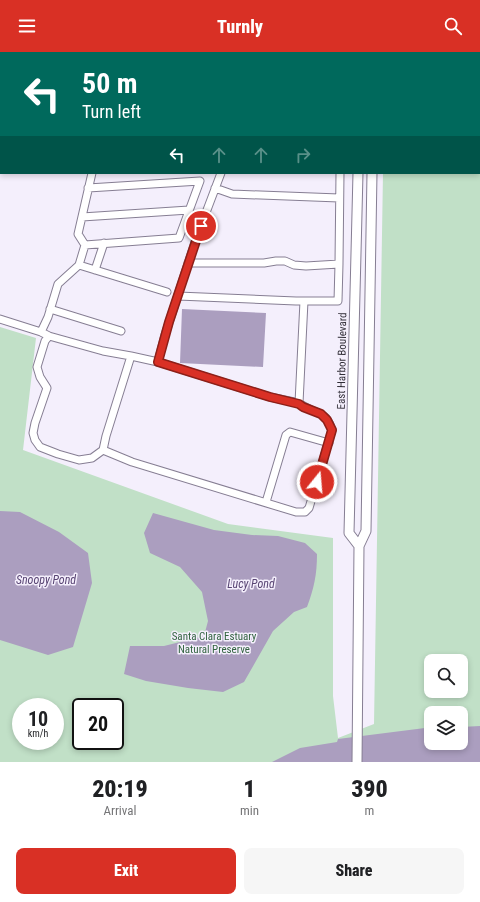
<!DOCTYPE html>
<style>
body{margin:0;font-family:"Roboto Condensed",sans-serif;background:#f6f6f6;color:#202124;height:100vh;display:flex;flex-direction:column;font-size:15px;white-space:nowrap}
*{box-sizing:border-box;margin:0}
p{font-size:13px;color:#757577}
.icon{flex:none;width:22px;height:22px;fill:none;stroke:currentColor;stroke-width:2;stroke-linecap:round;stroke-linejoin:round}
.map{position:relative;height:710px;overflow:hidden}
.side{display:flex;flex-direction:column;background:#fff;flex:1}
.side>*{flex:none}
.hud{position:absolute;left:0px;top:0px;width:480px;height:122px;box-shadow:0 2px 6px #0003;background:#00695c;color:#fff;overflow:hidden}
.fabs{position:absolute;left:424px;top:602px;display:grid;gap:8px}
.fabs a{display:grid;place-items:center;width:44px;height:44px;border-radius:8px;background:#fff;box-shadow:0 2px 6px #0003;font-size:20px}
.speed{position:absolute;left:12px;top:646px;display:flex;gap:8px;font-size:20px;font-weight:700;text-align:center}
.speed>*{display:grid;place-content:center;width:52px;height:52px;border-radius:50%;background:#fff;box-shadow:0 2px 6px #0003;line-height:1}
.speed small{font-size:10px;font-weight:400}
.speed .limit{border:2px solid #111;border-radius:6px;background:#fff;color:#111}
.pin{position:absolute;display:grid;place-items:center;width:34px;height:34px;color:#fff;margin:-17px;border:2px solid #fff;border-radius:50%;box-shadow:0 1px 4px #0007}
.me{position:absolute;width:44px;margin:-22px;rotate:17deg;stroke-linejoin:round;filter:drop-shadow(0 0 3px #0008)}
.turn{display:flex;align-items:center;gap:14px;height:84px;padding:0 16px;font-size:18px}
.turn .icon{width:52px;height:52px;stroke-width:2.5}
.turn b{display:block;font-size:28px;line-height:34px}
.lanes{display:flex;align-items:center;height:38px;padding:0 16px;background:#0003;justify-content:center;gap:20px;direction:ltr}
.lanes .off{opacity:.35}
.eta{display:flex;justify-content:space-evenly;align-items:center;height:68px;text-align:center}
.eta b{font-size:24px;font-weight:800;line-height:28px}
.action{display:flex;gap:8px;margin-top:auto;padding:8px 16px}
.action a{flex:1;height:46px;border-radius:8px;background:#d93025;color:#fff;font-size:16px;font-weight:800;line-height:46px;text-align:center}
.action a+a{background:#f6f6f6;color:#202124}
header{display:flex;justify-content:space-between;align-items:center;height:52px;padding:0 16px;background:#d93025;color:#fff;font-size:18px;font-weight:800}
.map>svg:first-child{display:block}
.green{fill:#c1e0c7;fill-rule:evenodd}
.water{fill:#ab9ebf}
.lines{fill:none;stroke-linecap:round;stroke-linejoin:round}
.minor-casing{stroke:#867e93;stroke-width:9}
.major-casing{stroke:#867e93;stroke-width:11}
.minor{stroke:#fff;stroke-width:7}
.major{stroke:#fff;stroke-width:9}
.route-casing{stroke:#8d1f18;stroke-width:10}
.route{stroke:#d93025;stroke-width:7}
.labels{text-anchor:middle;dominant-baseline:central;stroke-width:3;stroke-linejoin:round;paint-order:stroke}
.street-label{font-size:11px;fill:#302d36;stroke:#f4effc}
.park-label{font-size:11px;fill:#326340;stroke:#f4effc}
.water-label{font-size:12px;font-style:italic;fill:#584473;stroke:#f4effc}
</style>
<header><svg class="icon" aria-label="menu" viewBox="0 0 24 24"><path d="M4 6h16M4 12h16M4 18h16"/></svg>Turnly<svg class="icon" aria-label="search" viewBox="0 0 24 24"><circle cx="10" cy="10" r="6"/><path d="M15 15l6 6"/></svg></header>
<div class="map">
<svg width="480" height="710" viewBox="0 0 480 710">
<rect width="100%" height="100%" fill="#f4effc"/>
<path class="green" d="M479 79H480V710H0V275L36 286 23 398 228 472 333 486V644L338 686 374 672 383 121H479ZM431 609H461V639H431ZM21 655H55V689H21ZM81 655H115V689H81ZM431 661H461V691H431Z"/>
<path class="water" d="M182 257 266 261 263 315 180 311Z
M0 459 20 460 59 480 88 501 92 531 73 595 48 603 0 588Z
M153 461 214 478 252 483 278 484 305 491 317 502C317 523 314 536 307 555L294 560 273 579 244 630 223 640 188 636 146 629 124 622 130 594H164L204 584 208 569 202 540 180 515 150 501 144 481Z
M480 674V710H272L300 696 337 690 338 687 425 676H431V691H461V675Z"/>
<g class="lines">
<g class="minor-casing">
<path id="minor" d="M10 1 11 0
M21 1 22 0
M0 47 1 42
M0 93 1 89
M215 136 232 142 339 146
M82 165 189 158
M85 193 179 186 200 129 88 136
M188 211H264L276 209H285L294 213 306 214 339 212 340 121
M79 213 167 240
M95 218 104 191
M178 244 296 249H338L339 212
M50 257 121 279
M0 267 41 280 49 284 103 299 131 304 158 310 270 345 299 351
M41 280 48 265 58 232 79 213 85 193 78 182 92 121
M49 284 45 289 37 315 40 325 47 336 35 371 33 381 35 388 40 395 58 402 79 408 92 406 103 398 132 410 296 460H305L309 456 332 378C331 374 329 370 326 366 319 359 307 358 299 351L304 249
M158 310 165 283 196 187 221 121
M103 398 106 384 131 304
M266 450 286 383 290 380 329 391"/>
</g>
<g class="major-casing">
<path id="major" d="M360 1V0
M374 1V0
M358 121 349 481 359 494
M357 710 359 494 366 479 372 121"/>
</g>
<use href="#minor" class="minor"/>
<use href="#major" class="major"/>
</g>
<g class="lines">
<g class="route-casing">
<path id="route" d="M201 174 169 270 158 310 270 345 299 352 303 355 321 362 327 368 332 378 317 430"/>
</g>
<use href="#route" class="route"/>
</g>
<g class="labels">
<g class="street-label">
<text transform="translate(342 309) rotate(-89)">East Harbor Boulevard</text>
</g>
<g class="park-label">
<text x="214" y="584">Santa Clara Estuary<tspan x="214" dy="13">Natural Preserve</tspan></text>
</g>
<g class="water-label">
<text x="46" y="528">Snoopy Pond</text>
<text x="251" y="532">Lucy Pond</text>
</g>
</g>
</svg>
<div class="fabs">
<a><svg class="icon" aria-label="search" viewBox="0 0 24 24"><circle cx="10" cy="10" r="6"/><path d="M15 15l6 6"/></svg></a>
<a><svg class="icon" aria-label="layers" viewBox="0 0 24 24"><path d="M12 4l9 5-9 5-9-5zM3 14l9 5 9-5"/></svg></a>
</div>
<div class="speed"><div>10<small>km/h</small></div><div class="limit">20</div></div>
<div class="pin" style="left:201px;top:174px;background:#d93025"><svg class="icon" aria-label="arrive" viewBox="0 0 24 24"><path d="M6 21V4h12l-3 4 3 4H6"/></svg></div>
<svg class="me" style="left:317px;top:430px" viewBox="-20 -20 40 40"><circle r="17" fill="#d93025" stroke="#fff" stroke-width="3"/><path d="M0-11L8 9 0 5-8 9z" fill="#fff"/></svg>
<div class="hud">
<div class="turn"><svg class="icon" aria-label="left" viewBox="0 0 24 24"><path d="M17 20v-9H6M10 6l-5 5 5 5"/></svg><div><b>50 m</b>Turn left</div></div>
<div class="lanes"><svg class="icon" aria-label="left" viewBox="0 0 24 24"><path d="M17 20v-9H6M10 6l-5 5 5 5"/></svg><svg class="icon off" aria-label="ahead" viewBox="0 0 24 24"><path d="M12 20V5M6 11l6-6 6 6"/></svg><svg class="icon off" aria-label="ahead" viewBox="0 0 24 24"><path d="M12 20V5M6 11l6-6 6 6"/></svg><svg class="icon off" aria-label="right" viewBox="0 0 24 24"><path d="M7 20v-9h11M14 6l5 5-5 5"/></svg></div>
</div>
</div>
<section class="side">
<div class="eta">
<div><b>20:19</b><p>Arrival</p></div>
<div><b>1</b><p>min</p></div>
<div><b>390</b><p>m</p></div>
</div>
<div class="action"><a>Exit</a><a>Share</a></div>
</section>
